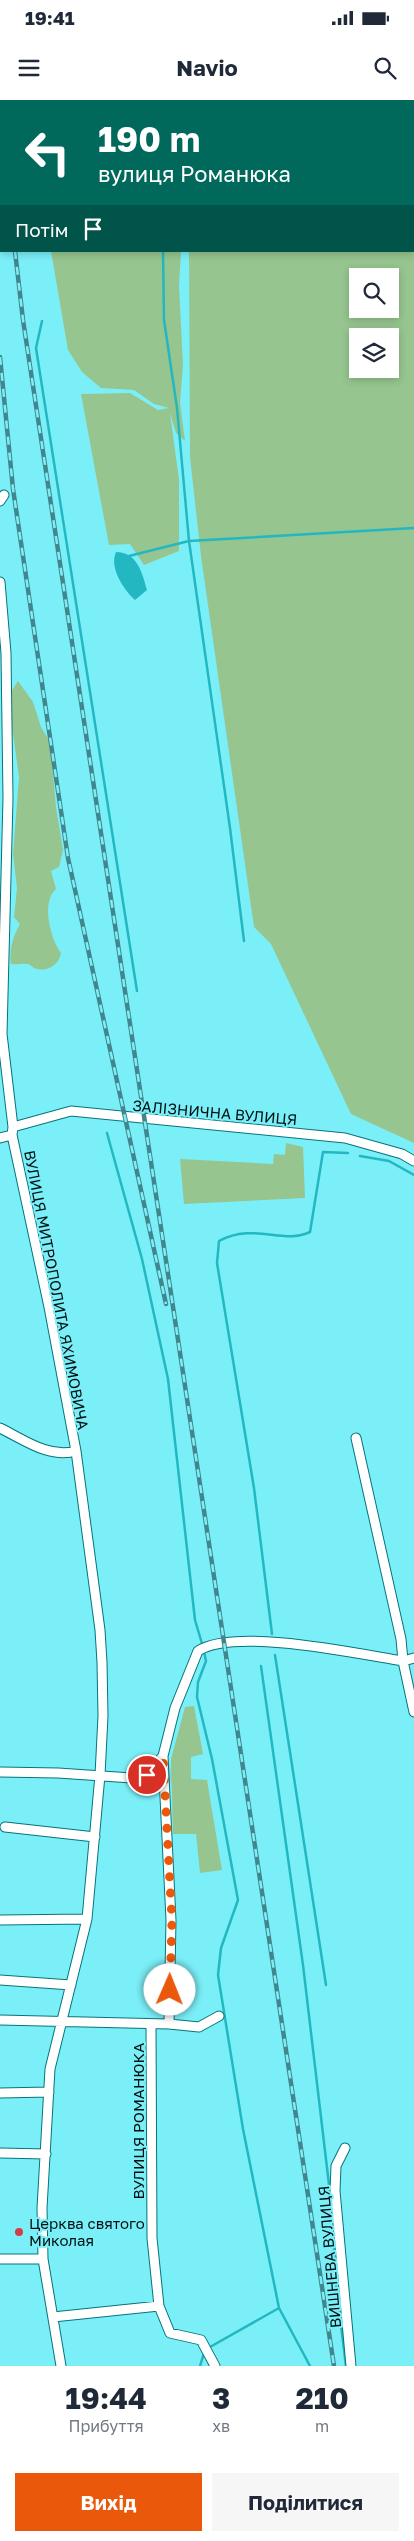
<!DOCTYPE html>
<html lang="uk">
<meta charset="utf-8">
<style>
body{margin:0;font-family:"Golos Text",sans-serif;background:#f6f6f7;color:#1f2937;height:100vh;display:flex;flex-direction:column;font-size:19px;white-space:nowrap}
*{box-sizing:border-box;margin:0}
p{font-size:16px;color:#747a83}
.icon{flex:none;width:28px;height:28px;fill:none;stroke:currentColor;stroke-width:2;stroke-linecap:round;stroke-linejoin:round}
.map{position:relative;height:2266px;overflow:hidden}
.side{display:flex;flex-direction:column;background:#fff;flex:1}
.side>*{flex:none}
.banner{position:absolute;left:0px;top:0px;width:415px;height:152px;box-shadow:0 2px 8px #0003;background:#00695c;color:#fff;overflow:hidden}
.fabs{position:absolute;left:349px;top:168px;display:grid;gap:10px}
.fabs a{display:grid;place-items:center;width:50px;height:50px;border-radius:0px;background:#fff;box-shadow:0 2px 8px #0003;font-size:25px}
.pin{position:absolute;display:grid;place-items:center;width:42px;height:42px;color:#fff;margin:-21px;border:2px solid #fff;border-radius:50%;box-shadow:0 1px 5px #0007}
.me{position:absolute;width:55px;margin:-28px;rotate:1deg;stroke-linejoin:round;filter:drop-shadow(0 0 4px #0008)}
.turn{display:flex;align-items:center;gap:18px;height:105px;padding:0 15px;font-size:22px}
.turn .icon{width:65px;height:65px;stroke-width:2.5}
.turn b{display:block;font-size:35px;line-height:42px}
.then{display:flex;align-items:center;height:48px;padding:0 15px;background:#0003;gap:10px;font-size:19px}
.eta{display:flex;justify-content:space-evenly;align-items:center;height:85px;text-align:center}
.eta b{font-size:30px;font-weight:700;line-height:35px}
.primary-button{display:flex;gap:10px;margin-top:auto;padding:10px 15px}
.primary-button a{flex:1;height:58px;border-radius:0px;background:#ea580c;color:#fff;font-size:20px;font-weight:700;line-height:58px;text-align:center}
.primary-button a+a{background:#f6f6f7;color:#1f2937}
.status{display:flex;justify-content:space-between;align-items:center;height:35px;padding:0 25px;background:#fff;direction:ltr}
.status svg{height:14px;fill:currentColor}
header{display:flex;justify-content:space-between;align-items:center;height:65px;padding:0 15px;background:#fff;font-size:22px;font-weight:700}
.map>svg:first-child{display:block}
.green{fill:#96c58f;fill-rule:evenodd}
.water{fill:#23b8c1}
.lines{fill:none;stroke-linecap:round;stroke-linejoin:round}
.stream{stroke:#23b8c1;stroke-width:2.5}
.street-casing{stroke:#06747a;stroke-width:11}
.street{stroke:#fff;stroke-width:9}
.rail-casing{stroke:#41868c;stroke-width:4.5}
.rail{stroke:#7beff8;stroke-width:2.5;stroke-dasharray:8;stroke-linecap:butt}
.route{stroke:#ea580c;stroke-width:9;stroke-dasharray:0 16.2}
.poi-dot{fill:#cf3f47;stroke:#7beff8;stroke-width:2}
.labels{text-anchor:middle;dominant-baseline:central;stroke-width:4;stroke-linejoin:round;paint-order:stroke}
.street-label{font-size:15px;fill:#001113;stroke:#7beff8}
.poi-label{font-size:15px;fill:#001113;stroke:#7beff8;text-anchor:start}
</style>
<div class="status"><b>19:41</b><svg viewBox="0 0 49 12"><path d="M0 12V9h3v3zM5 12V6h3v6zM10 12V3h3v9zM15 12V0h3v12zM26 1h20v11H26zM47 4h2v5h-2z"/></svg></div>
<header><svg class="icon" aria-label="menu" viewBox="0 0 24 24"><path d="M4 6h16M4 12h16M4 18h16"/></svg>Navio<svg class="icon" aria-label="search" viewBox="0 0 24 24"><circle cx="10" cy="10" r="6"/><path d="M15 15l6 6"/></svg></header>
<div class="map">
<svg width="414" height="2266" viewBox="0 0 414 2266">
<rect width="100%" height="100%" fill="#7beff8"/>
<path class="green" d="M44 0H173L44 1Z
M185 0H414V1043L351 1014 271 844 254 827 201 456 190 357 189 151H414V1ZM358 176H390V209H358ZM358 236H390V269H358Z
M51 151H181L179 186 183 265 180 303 185 341 176 333 170 313 179 380V451L144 465 130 444 109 445 81 294 130 293 158 310 169 308 154 304 134 290 101 288 82 272 68 250Z
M18 581 33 602 41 627 50 642 56 707 63 750 59 767 51 771 56 789C41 802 50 838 61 853 59 865 47 873 34 868 31 866 30 864 27 864 22 863 17 865 11 864 9 850 13 836 20 824L14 817 17 788 13 754 19 677 12 626 11 592Z
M286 1043 303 1047 305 1098 184 1104 180 1059 273 1064 274 1054 285 1055Z
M194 1606 203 1654 191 1657V1679L207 1680 222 1770 200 1773 196 1734H173L171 1659 185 1607Z"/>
<path class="water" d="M116 452C137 452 142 472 147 490L135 500C123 489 109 467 116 452Z"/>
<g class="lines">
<path class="stream" d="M160 0V1
M163 151 164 220 177 308 189 441 230 728 244 841
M42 221 36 248 137 891
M129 456 189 441 414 428
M107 1033 142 1159 168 1279 195 1520 203 1547
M360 1056 389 1061 414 1075
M272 1534 254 1388 217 1163 219 1141C254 1122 283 1145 310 1132L323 1052 348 1053
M204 1552 206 1561 198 1582 197 1597 212 1659 238 1800 221 1848 218 1875 225 1918 243 2029 279 2208 310 2266
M275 1555 326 1885
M261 1566 303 1865 334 2127V2169L346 2266
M210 2247 279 2208
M200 2266 204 2253"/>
<g class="street-casing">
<path id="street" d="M0 401 4 395
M0 482 6 553 8 698 2 934 13 1027
M0 1038 12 1035
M0 1328C23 1339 49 1359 76 1351
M356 1338 401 1539 403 1561 414 1612
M163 1656 171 1820 169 1924
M0 1672 58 1673 132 1678 147 1675 163 1656 175 1608 198 1551C235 1527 359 1554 403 1561L414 1558
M5 1727 95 1737
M0 1820 87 1819
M0 1880 71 1885
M0 1920 169 1924 199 1927 219 1916
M0 1993 49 1992
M345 2048 336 2066 335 2091 351 2266
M0 2053 46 2054
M0 2159H43
M159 2206 170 2233 201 2240 215 2266
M53 2217 159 2206 152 2138 151 1925
M61 2266 43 2159 42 2108 50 1969 87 1819 100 1675 103 1616 102 1562 100 1530 76 1351 49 1207 12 1035 13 1027 71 1011 345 1038 402 1054 414 1061"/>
</g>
<use href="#street" class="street"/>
<g class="rail-casing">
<path id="rail" d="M7 0V1
M15 151 23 220 334 2266
M0 257 13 389 68 758 166 1204"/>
</g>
<use href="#rail" class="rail"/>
</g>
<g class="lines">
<path class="route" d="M147 1675 163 1656 172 1820 170 1890"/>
</g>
<circle class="poi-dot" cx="19" cy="2132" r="5"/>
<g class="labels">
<g class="street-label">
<text transform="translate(215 1012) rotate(5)">ЗАЛІЗНИЧНА ВУЛИЦЯ</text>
<text transform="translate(57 1190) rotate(79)">ВУЛИЦЯ МИТРОПОЛИТА ЯХИМОВИЧА</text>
<text transform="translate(138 2021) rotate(-90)">ВУЛИЦЯ РОМАНЮКА</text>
<text transform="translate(329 2157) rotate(-95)">ВИШНЕВА ВУЛИЦЯ</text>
</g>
<g class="poi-label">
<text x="29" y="2123">Церква святого<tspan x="29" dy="17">Миколая</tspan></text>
</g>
</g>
</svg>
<div class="fabs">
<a><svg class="icon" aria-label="search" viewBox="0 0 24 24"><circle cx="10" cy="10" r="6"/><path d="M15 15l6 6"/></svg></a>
<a><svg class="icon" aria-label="layers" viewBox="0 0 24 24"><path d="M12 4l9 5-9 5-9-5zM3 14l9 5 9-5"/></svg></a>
</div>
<div class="pin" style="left:147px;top:1675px;background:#d93025"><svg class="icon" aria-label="arrive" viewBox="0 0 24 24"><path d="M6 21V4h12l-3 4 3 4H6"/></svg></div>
<svg class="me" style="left:170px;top:1890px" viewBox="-20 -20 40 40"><circle r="19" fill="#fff"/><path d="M0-13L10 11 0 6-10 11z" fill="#ea580c"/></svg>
<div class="banner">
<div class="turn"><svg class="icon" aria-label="left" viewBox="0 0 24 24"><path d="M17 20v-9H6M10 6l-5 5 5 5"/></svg><div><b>190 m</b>вулиця Романюка</div></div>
<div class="then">Потім<svg class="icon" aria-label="arrive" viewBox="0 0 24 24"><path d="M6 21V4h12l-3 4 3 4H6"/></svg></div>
</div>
</div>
<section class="side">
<div class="eta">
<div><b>19:44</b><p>Прибуття</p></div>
<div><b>3</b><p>хв</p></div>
<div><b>210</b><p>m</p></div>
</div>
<div class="primary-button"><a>Вихід</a><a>Поділитися</a></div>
</section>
